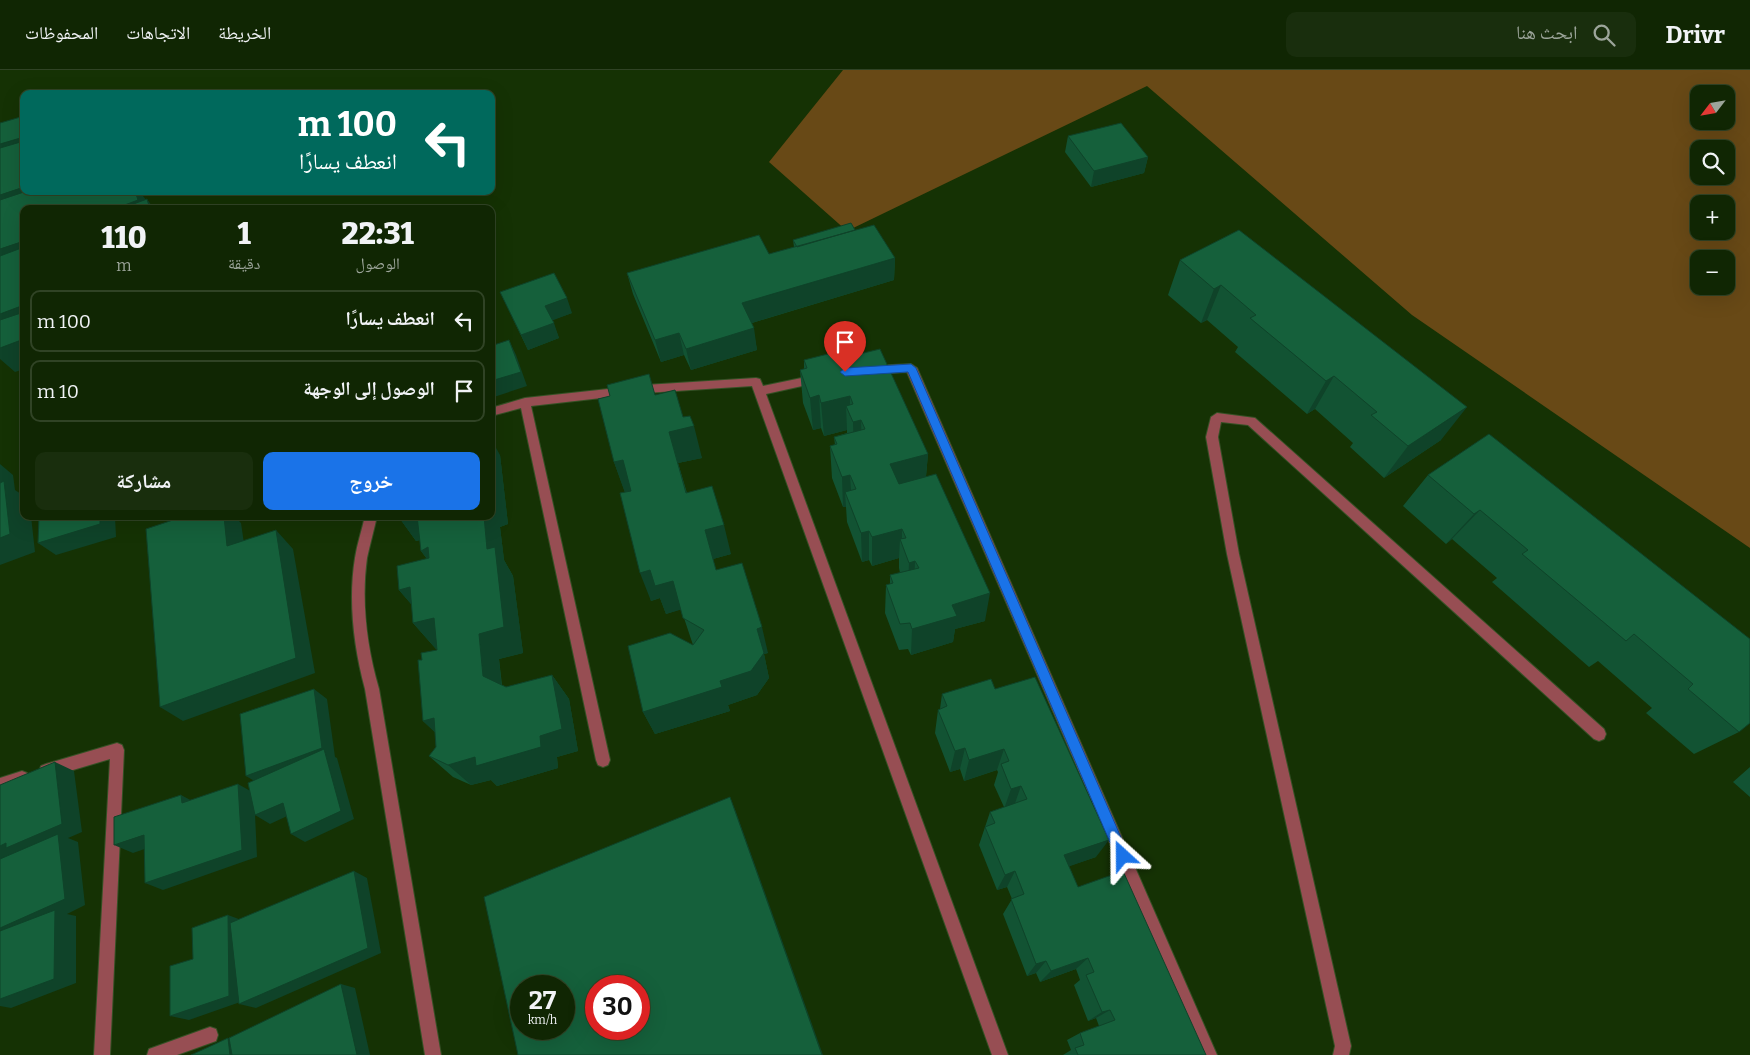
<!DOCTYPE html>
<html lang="ar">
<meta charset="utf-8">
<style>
body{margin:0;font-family:Bitter,"Noto Naskh Arabic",serif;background:#192e0d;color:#f1f3f6;direction:rtl;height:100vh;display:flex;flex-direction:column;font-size:19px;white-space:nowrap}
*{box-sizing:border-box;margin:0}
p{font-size:16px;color:#9ca59a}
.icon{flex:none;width:28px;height:28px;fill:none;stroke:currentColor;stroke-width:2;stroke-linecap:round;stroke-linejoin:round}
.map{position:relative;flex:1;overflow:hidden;direction:ltr}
.sheet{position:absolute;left:20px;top:135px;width:475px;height:315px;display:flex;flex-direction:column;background:#102603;border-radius:10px;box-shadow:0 5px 20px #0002,0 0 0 1px #304325;direction:rtl}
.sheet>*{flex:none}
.guide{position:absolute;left:20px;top:20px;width:475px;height:105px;border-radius:10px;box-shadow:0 5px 20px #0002,0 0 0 1px #304325;direction:rtl;background:#00695c;color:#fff;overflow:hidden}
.needle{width:32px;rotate:239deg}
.buttons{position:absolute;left:1690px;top:15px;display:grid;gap:10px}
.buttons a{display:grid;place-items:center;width:45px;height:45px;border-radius:10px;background:#102603;box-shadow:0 5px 20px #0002,0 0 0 1px #304325;font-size:25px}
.speed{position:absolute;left:510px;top:905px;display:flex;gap:10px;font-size:25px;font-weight:700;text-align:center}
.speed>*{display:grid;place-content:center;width:65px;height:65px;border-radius:50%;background:#102603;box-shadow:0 5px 20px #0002,0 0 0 1px #304325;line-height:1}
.speed small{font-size:12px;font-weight:400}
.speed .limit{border:8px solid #d22;background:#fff;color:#111}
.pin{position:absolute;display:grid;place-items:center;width:42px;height:42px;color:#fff;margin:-51px -21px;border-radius:50% 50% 50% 0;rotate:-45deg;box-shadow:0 0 5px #0007}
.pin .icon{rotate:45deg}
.me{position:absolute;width:55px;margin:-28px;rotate:336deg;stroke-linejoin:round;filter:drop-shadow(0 0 4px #0008)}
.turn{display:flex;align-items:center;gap:18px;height:105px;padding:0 15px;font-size:22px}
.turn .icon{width:65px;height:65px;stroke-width:2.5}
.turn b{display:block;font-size:35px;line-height:42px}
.eta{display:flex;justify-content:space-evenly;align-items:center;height:85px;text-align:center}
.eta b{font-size:30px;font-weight:800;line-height:35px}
.primary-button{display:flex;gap:10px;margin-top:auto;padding:10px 15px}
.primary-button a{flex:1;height:58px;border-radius:10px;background:#1a73e8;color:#fff;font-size:20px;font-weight:800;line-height:58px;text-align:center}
.primary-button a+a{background:#192e0d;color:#f1f3f6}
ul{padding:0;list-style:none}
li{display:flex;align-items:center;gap:15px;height:62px;margin:0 10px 8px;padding:0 5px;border:2px solid #304325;border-radius:10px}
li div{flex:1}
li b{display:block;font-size:19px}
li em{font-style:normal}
header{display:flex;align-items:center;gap:30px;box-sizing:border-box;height:70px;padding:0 25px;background:#102603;border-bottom:1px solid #304325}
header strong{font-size:24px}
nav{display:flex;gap:28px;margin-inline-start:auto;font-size:18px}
.search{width:350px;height:45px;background:#192e0d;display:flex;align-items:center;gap:12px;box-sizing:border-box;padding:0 18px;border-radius:10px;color:#9ca59a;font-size:19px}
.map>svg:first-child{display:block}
.green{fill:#684916;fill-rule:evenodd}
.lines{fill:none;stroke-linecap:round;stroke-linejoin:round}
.street-casing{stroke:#355125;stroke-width:2}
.street{fill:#974e53;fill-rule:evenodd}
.wall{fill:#125333}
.shaded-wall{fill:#0f4329}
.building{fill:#15603b;stroke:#0f4329;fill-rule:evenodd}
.route{fill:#1a73e8;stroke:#114b97}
</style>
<header>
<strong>Drivr</strong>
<div class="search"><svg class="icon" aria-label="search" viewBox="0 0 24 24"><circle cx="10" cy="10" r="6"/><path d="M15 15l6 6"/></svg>ابحث هنا</div>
<nav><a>الخريطة</a><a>الاتجاهات</a><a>المحفوظات</a></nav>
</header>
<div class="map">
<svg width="1750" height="985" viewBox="0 0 1750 985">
<rect width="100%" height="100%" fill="#153204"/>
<path class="green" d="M843 0H1750V478L1412 245 1147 16 847 161 769 92ZM1699 24H1726V51H1699ZM1699 79H1726V106H1699ZM1699 134H1726V161H1699ZM1699 189H1726V216H1699Z"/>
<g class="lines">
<g class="street-casing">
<path id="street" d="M911 294 917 298 1217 985H1201L907 302 873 304 867 300 873 296Z
M816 305 822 309 820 312 766 324 1008 985H992L752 316 645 323 531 336 610 690 608 695 603 697 598 695 596 690 521 338 491 346V338L525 328 645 315 756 308 760 309 763 316Z
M1217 343 1255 348 1604 659 1606 664 1604 669 1599 671 1594 669 1248 355 1221 352 1218 367 1239 484 1351 976 1349 985H1333L1335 976 1227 484 1206 367 1211 347Z
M365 446H377C374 460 370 474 367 488 361 531 367 578 379 619L441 985H425L365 619C354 578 348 531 355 488 357 474 362 460 365 446Z
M117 673 122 675 124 680 110 985H94L110 689 46 708 41 706 39 701 41 696 46 694Z
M22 701 27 703 29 708 27 713 0 722V708Z
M210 957 216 959 218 965 216 971 177 985H147L149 979Z"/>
</g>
<use href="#street" class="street"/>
</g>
<path class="wall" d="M1068 66 1148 87 1144 103 1091 117 1065 82Z
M855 160 895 188 894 210 752 253 757 280 691 300 684 285 661 292 633 224 627 203 769 184 794 177 793 170Z
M1239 160 1441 370 1384 408 1350 377 1353 373 1315 339 1307 344 1235 282 1238 277 1207 250 1201 253 1168 225 1180 190Z
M500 222 572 243 552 250 559 268 528 280Z
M847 287 928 384 926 407 985 551 955 559 953 572 911 585 908 579 899 580 885 543 886 515 890 514V505L900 503 899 498V488L872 496 869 490 862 492 847 452 846 437H843L832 408 830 376 835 375 834 367 847 363V360L824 366 821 358 813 360 803 333 800 300 804 299V290Z
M655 325 683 347 702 388 678 393 687 423 731 484 713 489 716 500 768 583 764 584 769 608 757 625 728 635 730 641 655 664 643 642 693 575 681 539 666 544 660 528 651 531 625 422 614 392Z
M1489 364 1739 662 1694 684 1646 643 1652 638 1598 591 1589 597 1492 512 1497 508 1452 469 1446 474 1403 436 1428 405Z
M500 385 508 454 500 457 504 490 513 506 523 583 499 589 502 615 506 617 552 605 569 629 578 681 557 687 558 698 497 716 491 710 471 715 453 707 429 686 436 677 435 662 423 651 422 590 437 580V579H436L413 553 412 535 399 520 427 489 421 481 420 470 416 471 398 446H491Z
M995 619 1096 787 1069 796 1078 817 1206 985H1063L1071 980 1067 970 1080 963 1099 956 1096 948 1088 951 1074 915 1080 910 1076 899 1040 912 1036 903 1027 906 1003 844 1012 829 1007 817 997 820 979 775 990 742 1004 737 994 715 998 702 997 700 964 711 960 699 950 702 935 663 938 640 940 639 942 624Z
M1750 697V727L1733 712Z"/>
<path class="shaded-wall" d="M24 67V95L0 103V74Z
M1148 87 1144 103 1091 117 1094 101Z
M24 117V121H100L0 154V125Z
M135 121H139L147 131 150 139H114Z
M147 129 154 139H150Z
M24 171V200L0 209V179Z
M895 188 894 210 745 255 742 233Z
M1221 215 1207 250 1201 253 1214 219Z
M567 228 572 243 551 251 545 236Z
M24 235V265L0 274V244Z
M554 253 559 268 528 280 521 265Z
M754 258 757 280 691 300 686 279Z
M679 263 684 285 661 292 655 270Z
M24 269V299L15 302 0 289V278Z
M509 270 516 285 527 316 491 328V311Z
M1334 306 1315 339 1307 344 1326 311Z
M819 325 821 358 813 360 810 328Z
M850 326V346L846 336 847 360 824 366 821 333Z
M1467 337 1441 370 1384 408 1408 376Z
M861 350 862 382 854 384 853 352Z
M694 356 702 388 678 393 669 362Z
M491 369 500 385 508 454 500 457 504 490 513 506 523 583 499 589 503 631 483 606 479 564 487 479 484 446H491Z
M928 384 925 416 890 425V394Z
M623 390 634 421 625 423 614 392Z
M0 394 13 405 15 420 24 426V446H31L35 482 0 495Z
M850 405 852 435 845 422 846 437H843L842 407Z
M1480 440 1452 469 1446 474 1474 444Z
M100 446H115L116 467 56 485 38 473Z
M224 446H234L241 453 247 494 227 476Z
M398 446H431L443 464 416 471Z
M724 455 731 484 713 489 705 460Z
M902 459V474L900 469 899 488 872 496V467Z
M276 460 293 479 315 603 183 651 160 637Z
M869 461V490L862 492 861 463Z
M428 477 443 509 421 481Z
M915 491 914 519 908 521 909 493Z
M650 500 673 511 683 539 666 544 660 528 651 531 640 503Z
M410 517 422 547 399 520Z
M990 523 985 551 955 559 953 572 911 585 912 559 952 535Z
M434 548 455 574 436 579 413 553Z
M762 557 768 583 764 584 769 608 757 625 728 635 730 641 655 664 643 642 720 611 757 559Z
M552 605 569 629 578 681 557 687 558 698 497 716 491 710 471 715 448 695 475 687 540 666Z
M314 619 327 629 335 687 337 688 354 749 305 772 291 764 341 741 261 715 246 706Z
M434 648 447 674 423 651Z
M965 678 960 699 950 702 955 681Z
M1004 679 997 700 964 711 969 690Z
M55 692 74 701 82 762 68 768 78 772 85 835 67 844 76 846V913L11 938 0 936V929L19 865 0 860V776Z
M238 714 254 723 257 787 163 820 145 813Z
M1021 716 1014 736 1004 739 1011 719Z
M181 725 198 734 182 733Z
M730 727 736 742 823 985H822Z
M283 733 298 741 270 754 255 745Z
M144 765 162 773 133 783 114 775Z
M1109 770 1096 787 1053 802 1064 785Z
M354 801 367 808 381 883 256 938 239 934Z
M1015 801 1007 817 997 820 1005 805Z
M228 845 244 851 246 930 189 950 170 946Z
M1088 888 1076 899 1040 912 1051 901Z
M1046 891 1036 903 1027 906 1036 894Z
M341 914 355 918 370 985H357Z
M1110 940 1096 948 1088 951 1102 942Z
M228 968 237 970 239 985H230Z"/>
<path class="building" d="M24 46V67L0 74V53Z
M1121 53 1148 87 1094 101 1068 66Z
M24 71V117L0 125V78Z
M27 121H135L138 130 114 139H24V171L0 179V130Z
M147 129 150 139H120Z
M851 153 855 160 797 177 793 170Z
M874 155 895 188 742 233 754 258 686 279 679 263 655 270 627 203 759 165 769 184Z
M1239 160 1467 337 1408 376 1371 345 1377 342 1334 306 1326 311 1250 248 1256 245 1221 215 1214 219 1180 190Z
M24 177V235L0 244V186Z
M554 203 567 228 545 236 554 253 521 265 500 222Z
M24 242V269L0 278V250Z
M509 270 521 302 491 311V276Z
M880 279 928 384 890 394 899 414 936 404 990 523 952 535 957 546 912 559 910 553 900 554 886 515 893 513 890 505 919 498 915 491 909 493 900 469 906 468 902 459 872 467 869 461 861 463 845 422 856 419 850 405 842 407 830 376 837 374 834 367 865 359 861 350 853 352 846 336 853 334 850 326 821 333 819 325 810 328 800 300 807 298 804 290 844 280 847 287Z
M649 304 655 325 675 320 683 347 690 346 694 356 669 362 686 423 712 416 724 455 705 460 716 500 742 493 762 557 757 559 764 583 751 601 720 611 722 617 643 642 628 576 670 563 693 575 704 560 683 548 673 511 655 516 650 500 640 503 620 423 631 421 623 390 614 392 598 329 610 326 607 315Z
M1489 364 1750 569V653L1739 662 1688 619 1693 614 1634 564 1626 571 1522 484 1528 480 1480 440 1474 444 1428 405Z
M4 411 10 464 0 468V413Z
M39 446H100V454L38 473Z
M185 446H224L227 476 276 460 296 588 160 637 146 459Z
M417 446H484L487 479 495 477 504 557 479 564 483 606 506 617 552 605 562 659 540 666 541 677 476 696 475 687 448 695 429 686 436 677 434 648 423 651 418 590H422L421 583 437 580 434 548 413 553 410 517 399 520 397 496 429 488 428 477 421 481Z
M1035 607 1109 770 1064 785 1078 817 1123 801 1206 985H1078L1075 978 1084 975 1080 963 1115 950 1110 940 1102 942 1086 905 1094 902 1088 888 1051 901 1046 891 1036 894 1011 829 1024 824 1015 801 1005 805 985 757 995 753 990 742 1027 729 1021 716 1011 719 1001 694 1009 691 1004 679 969 690 965 678 955 681 938 640 947 636 942 624 991 609 995 619Z
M314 619 322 678 246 706 240 644Z
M324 679 341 741 291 764 283 733 255 745 248 713Z
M55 692 62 754 6 778V773L0 776V715Z
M238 714 242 780 145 813 144 765 114 775V747L181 725 182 733Z
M730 727 822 985H518L484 827ZM521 916H564V959H521ZM596 916H639V959H596Z
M58 764 65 829 0 858V789Z
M354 801 368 878 239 934 230 853Z
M55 840 54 909 0 929V861Z
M228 845 229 926 170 946V896L193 889 192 858Z
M341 914 357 985H232L229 968Z
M228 968 230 985H191Z"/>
<path class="route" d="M911 294 916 298 1127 781 1129 786 1127 791 1123 793 1118 791 908 302 845 306 840 302 845 298Z"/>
</svg>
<div class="buttons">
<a><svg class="needle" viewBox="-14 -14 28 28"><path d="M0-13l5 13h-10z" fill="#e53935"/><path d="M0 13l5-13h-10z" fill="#9ca59a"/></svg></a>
<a><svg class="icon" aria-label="search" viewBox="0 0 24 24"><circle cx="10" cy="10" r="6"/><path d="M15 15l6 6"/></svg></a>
<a>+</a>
<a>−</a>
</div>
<div class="speed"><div>27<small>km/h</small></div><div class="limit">30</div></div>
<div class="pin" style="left:845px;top:302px;background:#d93025"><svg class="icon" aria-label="arrive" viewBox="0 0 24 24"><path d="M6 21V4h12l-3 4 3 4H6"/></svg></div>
<svg class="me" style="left:1123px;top:786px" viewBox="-20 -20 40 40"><path d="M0-17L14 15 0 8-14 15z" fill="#1a73e8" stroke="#fff" stroke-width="4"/></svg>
<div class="guide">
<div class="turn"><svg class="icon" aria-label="left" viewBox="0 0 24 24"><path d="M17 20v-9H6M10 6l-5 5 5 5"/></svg><div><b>100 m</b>انعطف يسارًا</div></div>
</div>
<section class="sheet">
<div class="eta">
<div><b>22:31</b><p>الوصول</p></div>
<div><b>1</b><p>دقيقة</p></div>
<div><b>110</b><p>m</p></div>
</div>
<ul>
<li><svg class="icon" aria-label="left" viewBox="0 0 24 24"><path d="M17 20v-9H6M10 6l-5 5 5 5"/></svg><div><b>انعطف يسارًا</b></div><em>100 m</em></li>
<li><svg class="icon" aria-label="arrive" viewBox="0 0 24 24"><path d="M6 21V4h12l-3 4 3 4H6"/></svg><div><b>الوصول إلى الوجهة</b></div><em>10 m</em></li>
</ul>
<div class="primary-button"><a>خروج</a><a>مشاركة</a></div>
</section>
</div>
